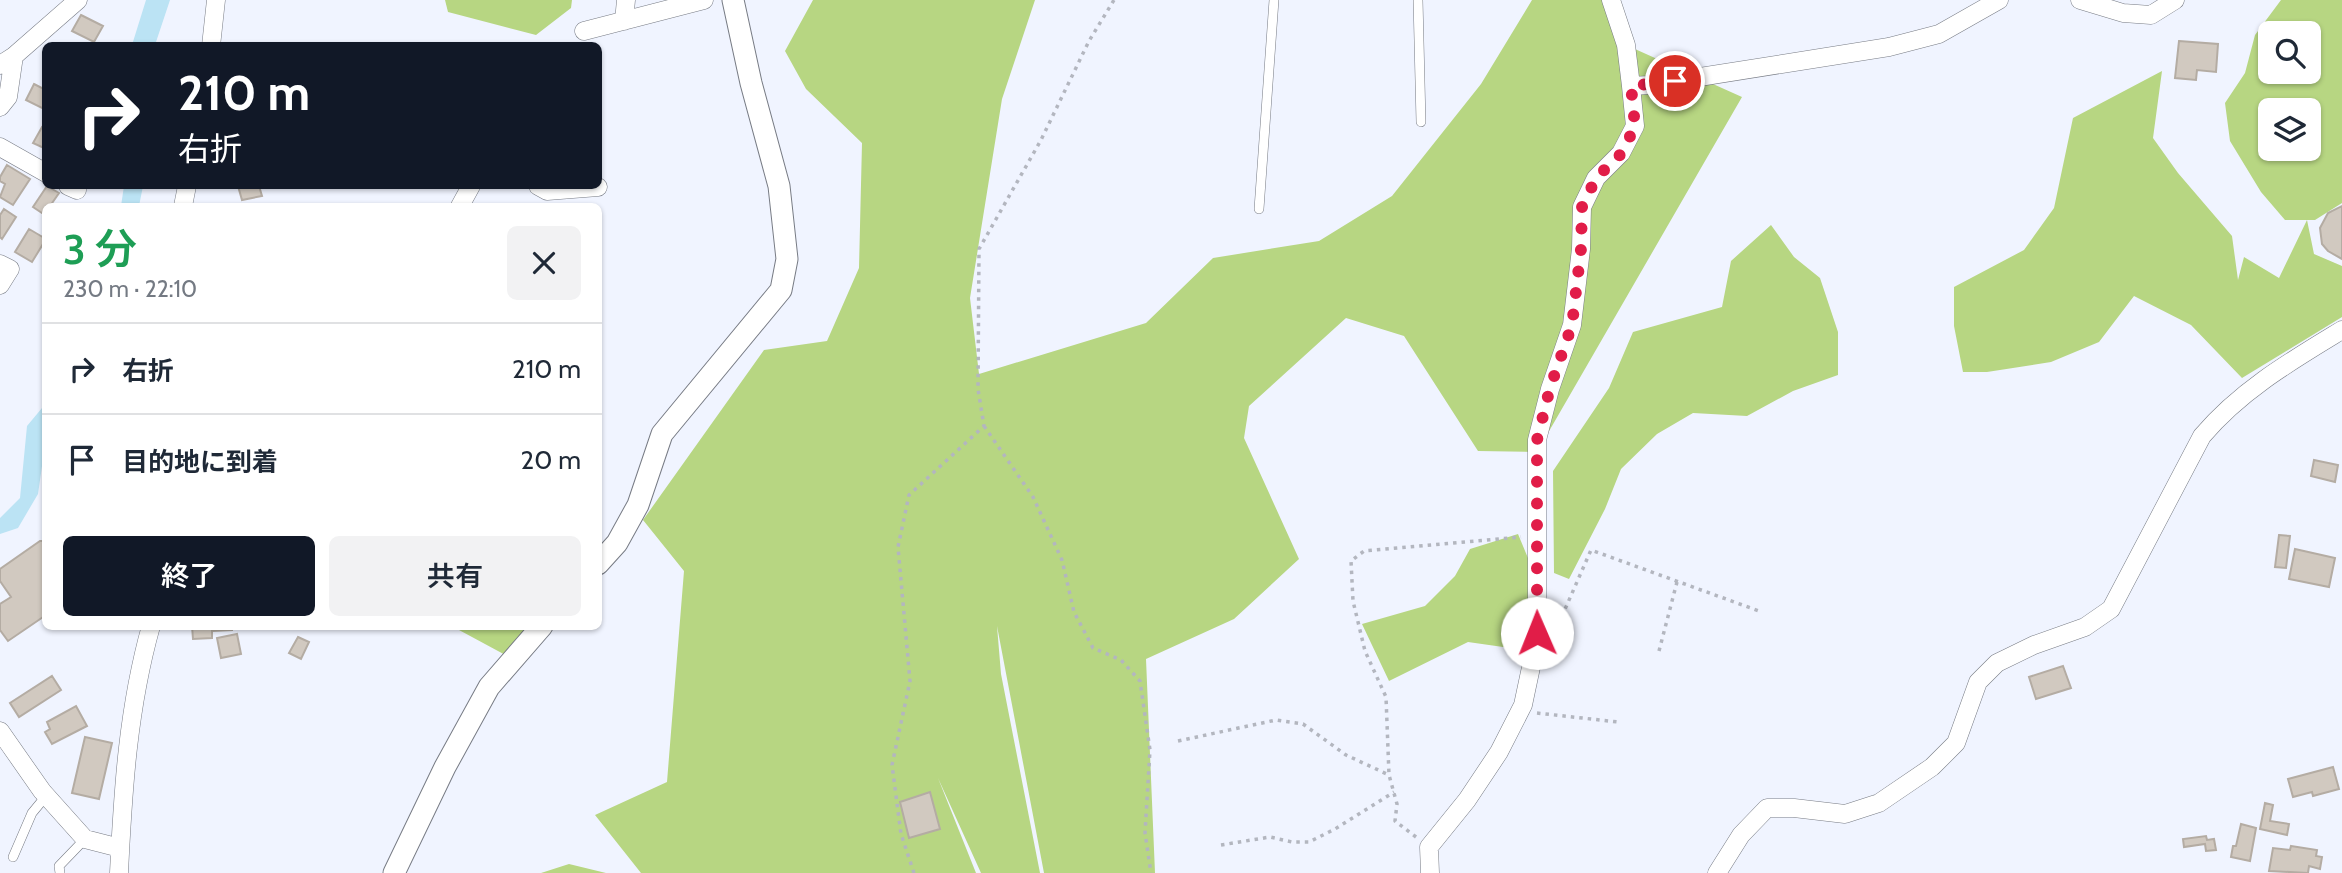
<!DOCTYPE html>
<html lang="ja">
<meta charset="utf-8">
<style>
body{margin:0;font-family:Cabin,"Noto Sans JP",sans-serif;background:#f2f2f3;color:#1f2937;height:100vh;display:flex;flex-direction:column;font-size:26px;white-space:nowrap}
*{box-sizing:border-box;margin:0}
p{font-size:23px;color:#747a83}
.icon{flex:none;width:38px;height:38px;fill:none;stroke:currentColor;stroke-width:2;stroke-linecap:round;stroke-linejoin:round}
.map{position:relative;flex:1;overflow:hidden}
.details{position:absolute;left:42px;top:203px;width:560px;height:427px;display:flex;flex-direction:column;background:#fff;border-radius:10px;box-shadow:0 2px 5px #0004}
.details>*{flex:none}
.banner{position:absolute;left:42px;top:42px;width:560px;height:147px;border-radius:10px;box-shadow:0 2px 5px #0004;background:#111827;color:#fff;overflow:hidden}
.buttons{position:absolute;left:2258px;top:21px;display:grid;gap:14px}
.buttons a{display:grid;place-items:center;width:63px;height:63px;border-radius:10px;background:#fff;box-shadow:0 2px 5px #0004;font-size:35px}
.pin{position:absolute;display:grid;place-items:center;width:60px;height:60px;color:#fff;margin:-30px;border:4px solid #fff;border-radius:50%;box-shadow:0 2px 7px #0007}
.me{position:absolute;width:77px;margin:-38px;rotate:359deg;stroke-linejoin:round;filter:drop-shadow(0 0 5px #0008)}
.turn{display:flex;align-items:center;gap:24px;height:147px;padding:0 21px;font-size:32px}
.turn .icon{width:91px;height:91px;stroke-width:2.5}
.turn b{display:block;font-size:49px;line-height:60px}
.round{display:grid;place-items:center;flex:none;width:74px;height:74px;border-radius:10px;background:#f2f2f3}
.headline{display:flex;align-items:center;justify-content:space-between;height:119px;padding:0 21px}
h1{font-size:42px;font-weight:600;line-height:52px;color:#1e9e55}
.action{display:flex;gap:14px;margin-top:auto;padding:14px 21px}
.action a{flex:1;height:80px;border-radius:10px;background:#111827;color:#fff;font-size:28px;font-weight:600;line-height:80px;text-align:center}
.action a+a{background:#f2f2f3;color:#1f2937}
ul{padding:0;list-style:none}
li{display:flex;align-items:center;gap:21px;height:91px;padding:0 21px;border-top:2px solid #e0e1e3}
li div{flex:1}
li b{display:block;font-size:26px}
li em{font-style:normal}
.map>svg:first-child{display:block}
.green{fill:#b7d682;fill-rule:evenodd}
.water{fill:#bbe3f4}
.building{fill:#d1c9c0;stroke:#b4aca3;stroke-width:2}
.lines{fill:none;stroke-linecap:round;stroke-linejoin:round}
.service-casing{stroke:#777b84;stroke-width:10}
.minor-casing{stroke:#777b84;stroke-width:19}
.tertiary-casing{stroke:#777b84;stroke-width:23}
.path{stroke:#b3b6bf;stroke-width:3.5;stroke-dasharray:3.5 5;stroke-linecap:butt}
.service{stroke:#fff;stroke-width:9}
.minor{stroke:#fff;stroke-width:18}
.tertiary{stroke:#fff;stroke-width:21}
.route{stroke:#e11d48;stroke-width:12;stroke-dasharray:0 21.6}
</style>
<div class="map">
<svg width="2342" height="873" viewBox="0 0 2342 873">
<rect width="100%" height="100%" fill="#f0f4ff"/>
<path class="green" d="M445 0H572L571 8 536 35 448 12Z
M813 0H1035L1002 99 970 298 979 374 1146 323 1213 258 1319 241 1392 196 1481 84 1532 0H1610L1626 45 1742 97 1537 452 1478 451 1404 336 1346 318 1249 406 1244 438 1299 559 1234 619 1146 659 1155 873H1044L997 626 1001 674 1040 873H981L938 778 976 873H641L595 815 667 782 684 571 643 520 764 350 827 341 859 268 862 143 806 89 785 51Z
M2281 0H2342V203L2315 220H2307L2314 254 2342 266V317L2242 378 2191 325 2134 296 2099 342 2051 362 1987 372H1963L1954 326V287L2024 250 2054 208 2073 118 2162 71 2153 138 2178 173 2232 236 2238 280 2244 257 2279 278 2307 220H2285L2261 192 2230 141 2225 103 2245 73 2255 35ZM2270 33H2308V72H2270ZM2270 110H2308V149H2270Z
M1771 225 1794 257 1820 278 1838 332V375L1793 391 1747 416 1693 413 1657 434 1621 469 1605 509 1569 579 1554 573 1553 471 1609 388 1633 332 1722 307 1731 261Z
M1518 534 1533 570 1524 650 1468 642 1389 681 1362 624 1425 606 1455 576 1470 549Z
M459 627H539L513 659 459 630Z
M569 864 606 873H541Z"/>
<path class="water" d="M146 0H170L155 45H132Z
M124 186H143L139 206H121Z
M45 397V445L38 494 18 528 0 534V518L20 498 27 426 42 408Z"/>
<path class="building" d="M81 15 103 26 94 42 72 31Z
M2179 41 2218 44 2216 72 2197 70 2196 80 2175 78Z
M34 84 46 90V110L26 100Z
M42 127 46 129V149L33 143Z
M7 165 30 179 13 205 0 197 5 184 0 181V177Z
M47 186 59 193 50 206H46L45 215 33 207Z
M238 186H259L262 196 242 200Z
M2342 206V259L2328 251 2322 244 2320 228 2328 213Z
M4 209 16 217 2 239 0 237V215Z
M29 229 46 239 32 262 15 252Z
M2314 460 2338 465 2335 482 2311 476Z
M2279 535 2290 536 2286 568 2275 567Z
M40 541H46V615L8 641 0 630V604L11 597 0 581V569Z
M2295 549 2335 558 2329 587 2289 579Z
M192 626H232V630L212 631V638L193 639Z
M237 634 241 654 221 658 217 638Z
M298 637 309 642 301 659 289 653Z
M2063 666 2071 688 2036 699 2029 677Z
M52 676 61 690 19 717 10 703Z
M76 706 87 726 52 744 45 732 50 729 47 722Z
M85 737 112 743 99 799 72 793Z
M2333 767 2339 789 2313 796 2312 792 2293 797 2288 779Z
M930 792 940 829 909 838 900 802Z
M2265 803 2273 805 2270 821 2289 824 2287 835 2260 829Z
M2241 824 2256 828 2250 861 2231 857 2233 846H2236Z
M2206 836 2207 840 2214 839 2216 850 2206 851 2205 844 2184 847 2183 839Z
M2291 846 2317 850 2316 856 2322 857 2320 869 2309 866 2308 873 2269 871 2273 848 2290 850Z"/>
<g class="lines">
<g class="service-casing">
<path id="service" d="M1418 0 1421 122
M1259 209 1274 0
M13 857 32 813 46 796
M60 873 59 866 85 839"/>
</g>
<g class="minor-casing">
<path id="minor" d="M1611 0 1626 45 1631 86 1649 85 1889 47 1939 34 1999 0
M2080 0 2123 13 2151 15 2175 0
M624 21 626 0
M584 31 704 0
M211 46 216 0
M0 65 14 56 78 0
M0 107 8 97 14 56
M0 147 46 173
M68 186 77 190
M538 186 547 191 598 187
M183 206 187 186
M460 206 471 186
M0 264 10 269 0 285
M0 731 42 791 85 839 120 848
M119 873C123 789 128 708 151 626
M1430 873 1429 847 1467 800 1499 752 1523 705 1537 639V440L1550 389 1572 325 1581 249 1582 207 1596 178 1621 153 1635 126 1631 86
M1717 873 1741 835 1767 808H1794L1845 814 1879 803 1932 767 1956 743 1978 682 1997 663 2034 645 2085 627 2111 609 2202 436C2241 390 2291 361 2342 330"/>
</g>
<g class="tertiary-casing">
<path id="tertiary" d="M598 564 617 543 638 505 662 434 781 290 787 259 779 186 751 83 733 0
M394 873 445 767 489 687 542 626"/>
</g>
<path class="path" d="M984 426 1033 497 1062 560 1074 612 1093 648 1121 660 1140 681 1150 750 1145 833 1151 873
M1555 632 1591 550 1759 611
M1659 651 1677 582
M1537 713 1618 722
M1178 741 1276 720 1303 724 1346 755 1389 775
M1416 837 1395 821 1397 804 1389 775 1386 697 1365 651 1353 601 1351 561 1364 551 1521 537
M1221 845 1270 837 1292 842H1309L1335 829 1394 792
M914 873 901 834 892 765 910 681 898 547 909 495 984 426 978 389 979 249 1041 140 1089 41 1114 0"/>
<use href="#service" class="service"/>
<use href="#minor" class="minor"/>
<use href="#tertiary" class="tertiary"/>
</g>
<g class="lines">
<path class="route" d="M1537 633V440L1550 388 1572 325 1581 249 1582 207 1596 178 1622 153 1635 126 1631 86 1675 81"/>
</g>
</svg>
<div class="buttons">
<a><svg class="icon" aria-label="search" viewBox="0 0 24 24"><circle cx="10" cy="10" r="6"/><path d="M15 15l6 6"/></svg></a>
<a><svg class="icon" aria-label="layers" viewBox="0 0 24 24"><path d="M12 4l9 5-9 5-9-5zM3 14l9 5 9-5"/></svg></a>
</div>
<div class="pin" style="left:1675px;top:81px;background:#d93025"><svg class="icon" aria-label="arrive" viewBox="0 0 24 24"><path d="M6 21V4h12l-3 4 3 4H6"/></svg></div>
<svg class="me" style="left:1537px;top:633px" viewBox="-20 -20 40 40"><circle r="19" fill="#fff"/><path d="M0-13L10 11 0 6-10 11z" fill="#e11d48"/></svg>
<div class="banner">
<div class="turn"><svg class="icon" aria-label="right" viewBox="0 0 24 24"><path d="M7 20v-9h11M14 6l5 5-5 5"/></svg><div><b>210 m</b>右折</div></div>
</div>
<section class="details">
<div class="headline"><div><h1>3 分</h1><p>230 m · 22:10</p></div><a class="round"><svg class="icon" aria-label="close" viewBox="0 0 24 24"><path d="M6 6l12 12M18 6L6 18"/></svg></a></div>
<ul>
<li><svg class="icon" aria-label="right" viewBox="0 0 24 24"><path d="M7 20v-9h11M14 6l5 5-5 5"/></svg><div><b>右折</b></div><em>210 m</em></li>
<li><svg class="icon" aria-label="arrive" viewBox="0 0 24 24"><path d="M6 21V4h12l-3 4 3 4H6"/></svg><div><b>目的地に到着</b></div><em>20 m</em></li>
</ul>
<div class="action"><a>終了</a><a>共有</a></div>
</section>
</div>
